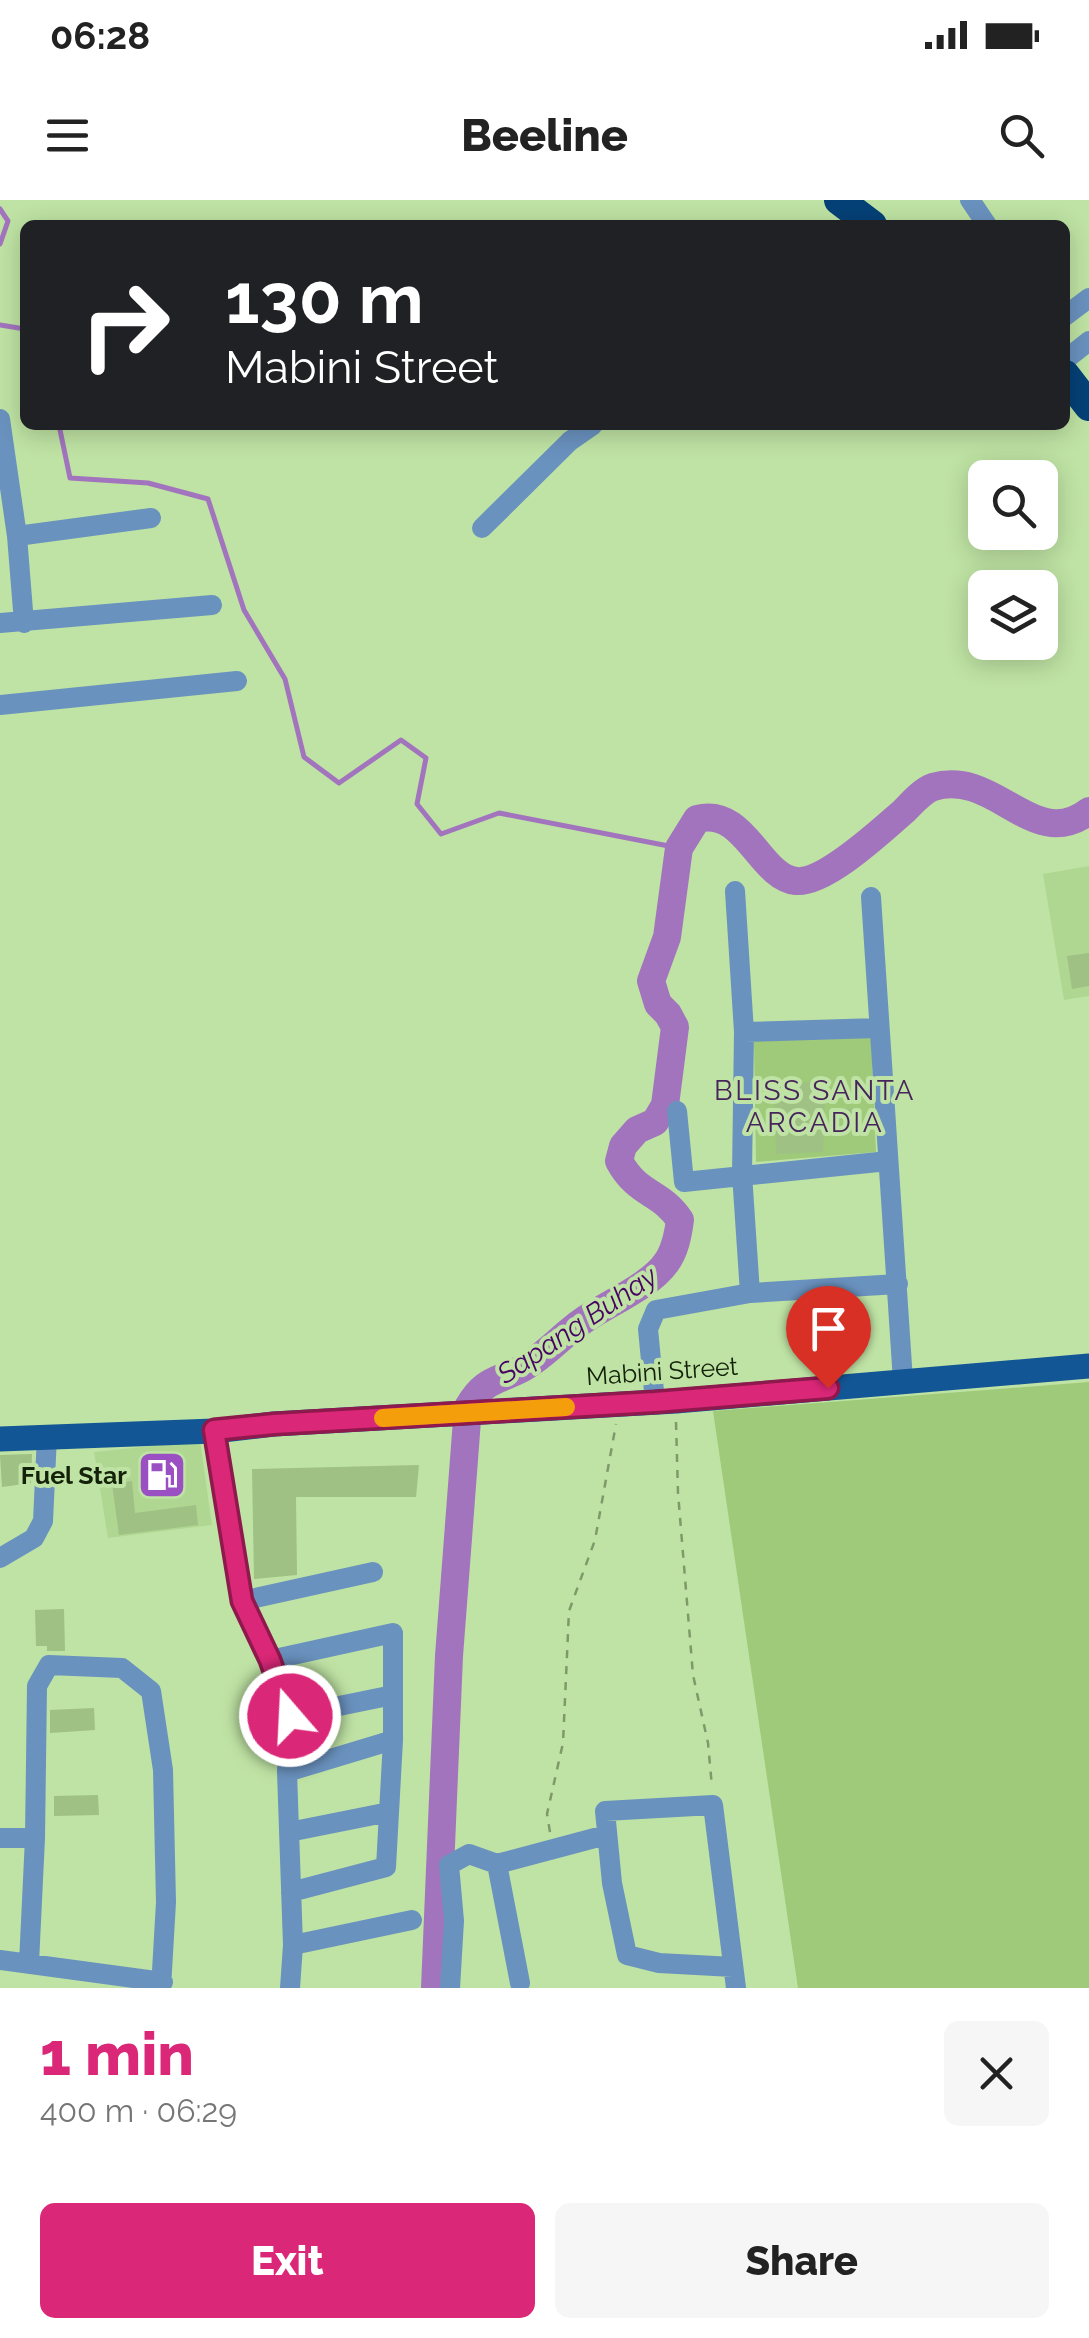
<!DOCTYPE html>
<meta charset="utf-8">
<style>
body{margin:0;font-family:Raleway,sans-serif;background:#f6f6f6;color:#222;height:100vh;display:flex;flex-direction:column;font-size:38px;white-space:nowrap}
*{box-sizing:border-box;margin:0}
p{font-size:32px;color:#767676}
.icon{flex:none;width:55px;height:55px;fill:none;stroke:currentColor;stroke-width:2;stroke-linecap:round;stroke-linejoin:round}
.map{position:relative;height:1788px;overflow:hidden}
.drawer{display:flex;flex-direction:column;background:#fff;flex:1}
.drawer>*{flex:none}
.banner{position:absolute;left:20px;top:20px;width:1050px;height:210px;border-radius:15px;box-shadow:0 5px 25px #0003;background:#202124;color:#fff;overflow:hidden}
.fabs{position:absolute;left:968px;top:260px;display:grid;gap:20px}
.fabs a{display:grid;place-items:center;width:90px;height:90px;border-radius:15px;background:#fff;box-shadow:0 5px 25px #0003;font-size:50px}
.pin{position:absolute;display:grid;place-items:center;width:85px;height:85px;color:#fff;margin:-102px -42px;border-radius:50% 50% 50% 0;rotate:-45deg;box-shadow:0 0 10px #0007}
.pin .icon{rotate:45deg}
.me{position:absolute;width:110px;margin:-55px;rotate:341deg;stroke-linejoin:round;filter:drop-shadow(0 0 8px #0008)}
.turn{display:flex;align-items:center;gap:35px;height:210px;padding:0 40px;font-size:45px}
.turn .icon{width:130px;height:130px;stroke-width:2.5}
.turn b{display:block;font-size:70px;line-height:85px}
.round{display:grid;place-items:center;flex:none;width:105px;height:105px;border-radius:15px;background:#f6f6f6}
.summary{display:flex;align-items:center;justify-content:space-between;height:170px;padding:0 40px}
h1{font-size:60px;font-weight:800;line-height:75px;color:#db2777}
.primary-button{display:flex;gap:20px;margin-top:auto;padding:20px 40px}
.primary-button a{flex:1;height:115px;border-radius:15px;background:#db2777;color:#fff;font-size:40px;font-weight:800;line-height:115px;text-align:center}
.primary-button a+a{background:#f6f6f6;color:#222}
.status{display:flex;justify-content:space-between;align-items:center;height:70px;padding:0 50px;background:#fff;direction:ltr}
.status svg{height:28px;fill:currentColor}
header{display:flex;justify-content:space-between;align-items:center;height:130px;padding:0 40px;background:#fff;font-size:45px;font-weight:800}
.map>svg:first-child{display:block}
.built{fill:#b0d792}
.green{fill:#9eca79}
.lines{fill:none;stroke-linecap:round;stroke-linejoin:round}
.stream{stroke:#a274be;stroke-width:5}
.river{stroke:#a274be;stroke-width:28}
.building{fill:#9fc184}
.path{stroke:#7e9a6a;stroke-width:2.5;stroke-dasharray:8 8;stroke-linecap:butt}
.minor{stroke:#6a92bf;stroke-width:20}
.major{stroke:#135695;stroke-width:25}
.highway{stroke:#054177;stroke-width:30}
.route-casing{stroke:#8e194d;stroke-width:25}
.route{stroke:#db2777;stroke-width:18}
.slow{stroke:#f59e0b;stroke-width:18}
.labels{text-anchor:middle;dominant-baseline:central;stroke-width:8;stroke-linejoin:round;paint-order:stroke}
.street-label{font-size:25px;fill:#15220a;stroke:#bfe3a4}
.poi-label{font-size:25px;font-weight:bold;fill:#15220a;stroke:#bfe3a4;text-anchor:end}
.neighbourhood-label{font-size:28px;letter-spacing:2.5px;fill:#47245b;stroke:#bfe3a4}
.water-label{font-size:28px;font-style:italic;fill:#480464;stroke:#bfe3a4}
</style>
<div class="status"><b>06:28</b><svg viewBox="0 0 49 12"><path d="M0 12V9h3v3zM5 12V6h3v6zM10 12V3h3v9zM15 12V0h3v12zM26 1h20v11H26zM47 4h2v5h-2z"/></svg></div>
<header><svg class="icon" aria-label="menu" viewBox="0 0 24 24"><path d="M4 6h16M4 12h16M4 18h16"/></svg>Beeline<svg class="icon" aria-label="search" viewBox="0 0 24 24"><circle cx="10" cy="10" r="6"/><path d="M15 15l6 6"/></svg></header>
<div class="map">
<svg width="1089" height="1788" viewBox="0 0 1089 1788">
<rect width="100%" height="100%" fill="#bfe3a4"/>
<path class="built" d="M1089 666V796L1064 800 1043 674Z
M200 1241 212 1325 108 1338 94 1252Z"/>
<path class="green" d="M871 836 876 952 756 962 754 841Z
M1089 1182V1788H798L713 1211Z"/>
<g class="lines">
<path class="stream" d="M0 9 8 21 0 44
M0 125 25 129
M59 225 70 278 148 283 208 299 244 410 285 479 304 557 339 583 401 540 426 558 417 604 441 634 499 613 679 648"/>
<path class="river" d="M435 1788 449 1456 468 1207C485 1178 497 1182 523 1168 546 1155 562 1135 584 1120 607 1104 650 1086 666 1063 675 1051 678 1035 680 1020 661 991 638 996 619 961L623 946 637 930 655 922 665 905 675 827 668 814 658 804 651 781 667 737 679 648 697 619C745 606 759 677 796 681 825 684 882 630 904 611 912 603 922 591 933 587 996 568 1033 654 1089 611"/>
</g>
<path class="building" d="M1089 753V786L1072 789 1067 756Z
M825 882 823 952 776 954 774 883Z
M860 908 861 930 846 931 845 909Z
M32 1254 31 1283 2 1287 0 1255Z
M419 1265 416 1297H296L297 1375 254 1379 252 1269Z
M132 1281 135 1313 196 1305 198 1325 119 1335 112 1284Z
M64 1409 65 1451H47V1446H36L35 1410Z
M94 1508 95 1530 50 1533V1510Z
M98 1595 99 1615 54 1616V1596Z"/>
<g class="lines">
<path class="path" d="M676 1222 678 1293 693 1475 708 1543 712 1587
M550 1632 547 1614 563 1543 569 1411 595 1340 616 1224"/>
<path class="minor" d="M970 0 987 25
M1065 116 1089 98
M1065 160 1089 141
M0 219 17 336 24 423
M482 328 570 241 593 225
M17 336 151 318
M0 423 212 405
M0 505 237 481
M735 691 744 832 742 974 750 1093
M871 697 903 1181
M744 832 878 828
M677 911 684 982 888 961
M655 1202 648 1129 656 1110 750 1093 898 1084
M214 1231 242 1401 270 1460 290 1516 287 1572 293 1745 290 1788
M0 1358 34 1338 43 1321 47 1236
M242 1401 373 1372
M270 1460 393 1433V1540L386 1667 291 1692
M290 1516 393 1495
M287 1572 393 1540
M289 1632 389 1612
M0 1638H35
M293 1745 412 1720
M0 1760 163 1782
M29 1763 35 1638 37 1486 49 1465 122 1468 151 1491 163 1570 166 1702 161 1788
M733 1767 659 1763 627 1755 612 1683 605 1611 713 1605 736 1788
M520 1783 497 1664 606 1635
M450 1788 454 1721 449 1665 469 1654 497 1664"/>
<path class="major" d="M0 1239 214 1231 274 1224 676 1201 1089 1166"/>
<path class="highway" d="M839 0 872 25
M1065 175 1089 206"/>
</g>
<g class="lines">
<g class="route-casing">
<path id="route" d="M290 1516 270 1460 242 1401 214 1230 274 1224 655 1202 828 1188"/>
</g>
<use href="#route" class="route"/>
<path class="slow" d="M383 1218 566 1207"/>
</g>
<defs>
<g id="fuel-square" transform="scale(2.5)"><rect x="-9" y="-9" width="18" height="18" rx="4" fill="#9a50c3" stroke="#bfe3a4"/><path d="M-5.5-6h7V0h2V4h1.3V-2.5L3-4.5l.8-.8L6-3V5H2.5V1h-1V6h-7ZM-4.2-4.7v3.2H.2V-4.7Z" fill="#fff"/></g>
</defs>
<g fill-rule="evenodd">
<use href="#fuel-square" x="162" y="1275"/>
</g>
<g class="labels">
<g class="street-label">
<text transform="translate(662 1171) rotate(-4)">Mabini Street</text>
</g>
<g class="poi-label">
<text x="127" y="1275">Fuel Star</text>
</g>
<g class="neighbourhood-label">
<text x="815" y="890">BLISS SANTA<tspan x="815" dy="32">ARCADIA</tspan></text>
</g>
<g class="water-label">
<text transform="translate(577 1125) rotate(-34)">Sapang Buhay</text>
</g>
</g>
</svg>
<div class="fabs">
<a><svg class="icon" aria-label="search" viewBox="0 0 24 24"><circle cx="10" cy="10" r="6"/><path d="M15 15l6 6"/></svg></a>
<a><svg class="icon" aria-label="layers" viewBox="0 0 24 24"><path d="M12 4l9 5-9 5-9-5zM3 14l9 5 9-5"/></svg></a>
</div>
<div class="pin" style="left:828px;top:1188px;background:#d93025"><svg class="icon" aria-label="arrive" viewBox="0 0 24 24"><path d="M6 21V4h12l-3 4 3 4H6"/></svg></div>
<svg class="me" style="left:290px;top:1516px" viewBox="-20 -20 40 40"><circle r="17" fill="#db2777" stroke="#fff" stroke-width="3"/><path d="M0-11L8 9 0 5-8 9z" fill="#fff"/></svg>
<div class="banner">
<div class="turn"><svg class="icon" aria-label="right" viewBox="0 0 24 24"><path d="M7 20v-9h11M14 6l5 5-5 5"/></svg><div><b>130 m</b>Mabini Street</div></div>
</div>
</div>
<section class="drawer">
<div class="summary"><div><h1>1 min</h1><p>400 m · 06:29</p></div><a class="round"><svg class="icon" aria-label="close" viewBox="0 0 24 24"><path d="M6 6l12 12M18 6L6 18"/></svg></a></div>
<div class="primary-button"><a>Exit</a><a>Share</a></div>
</section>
